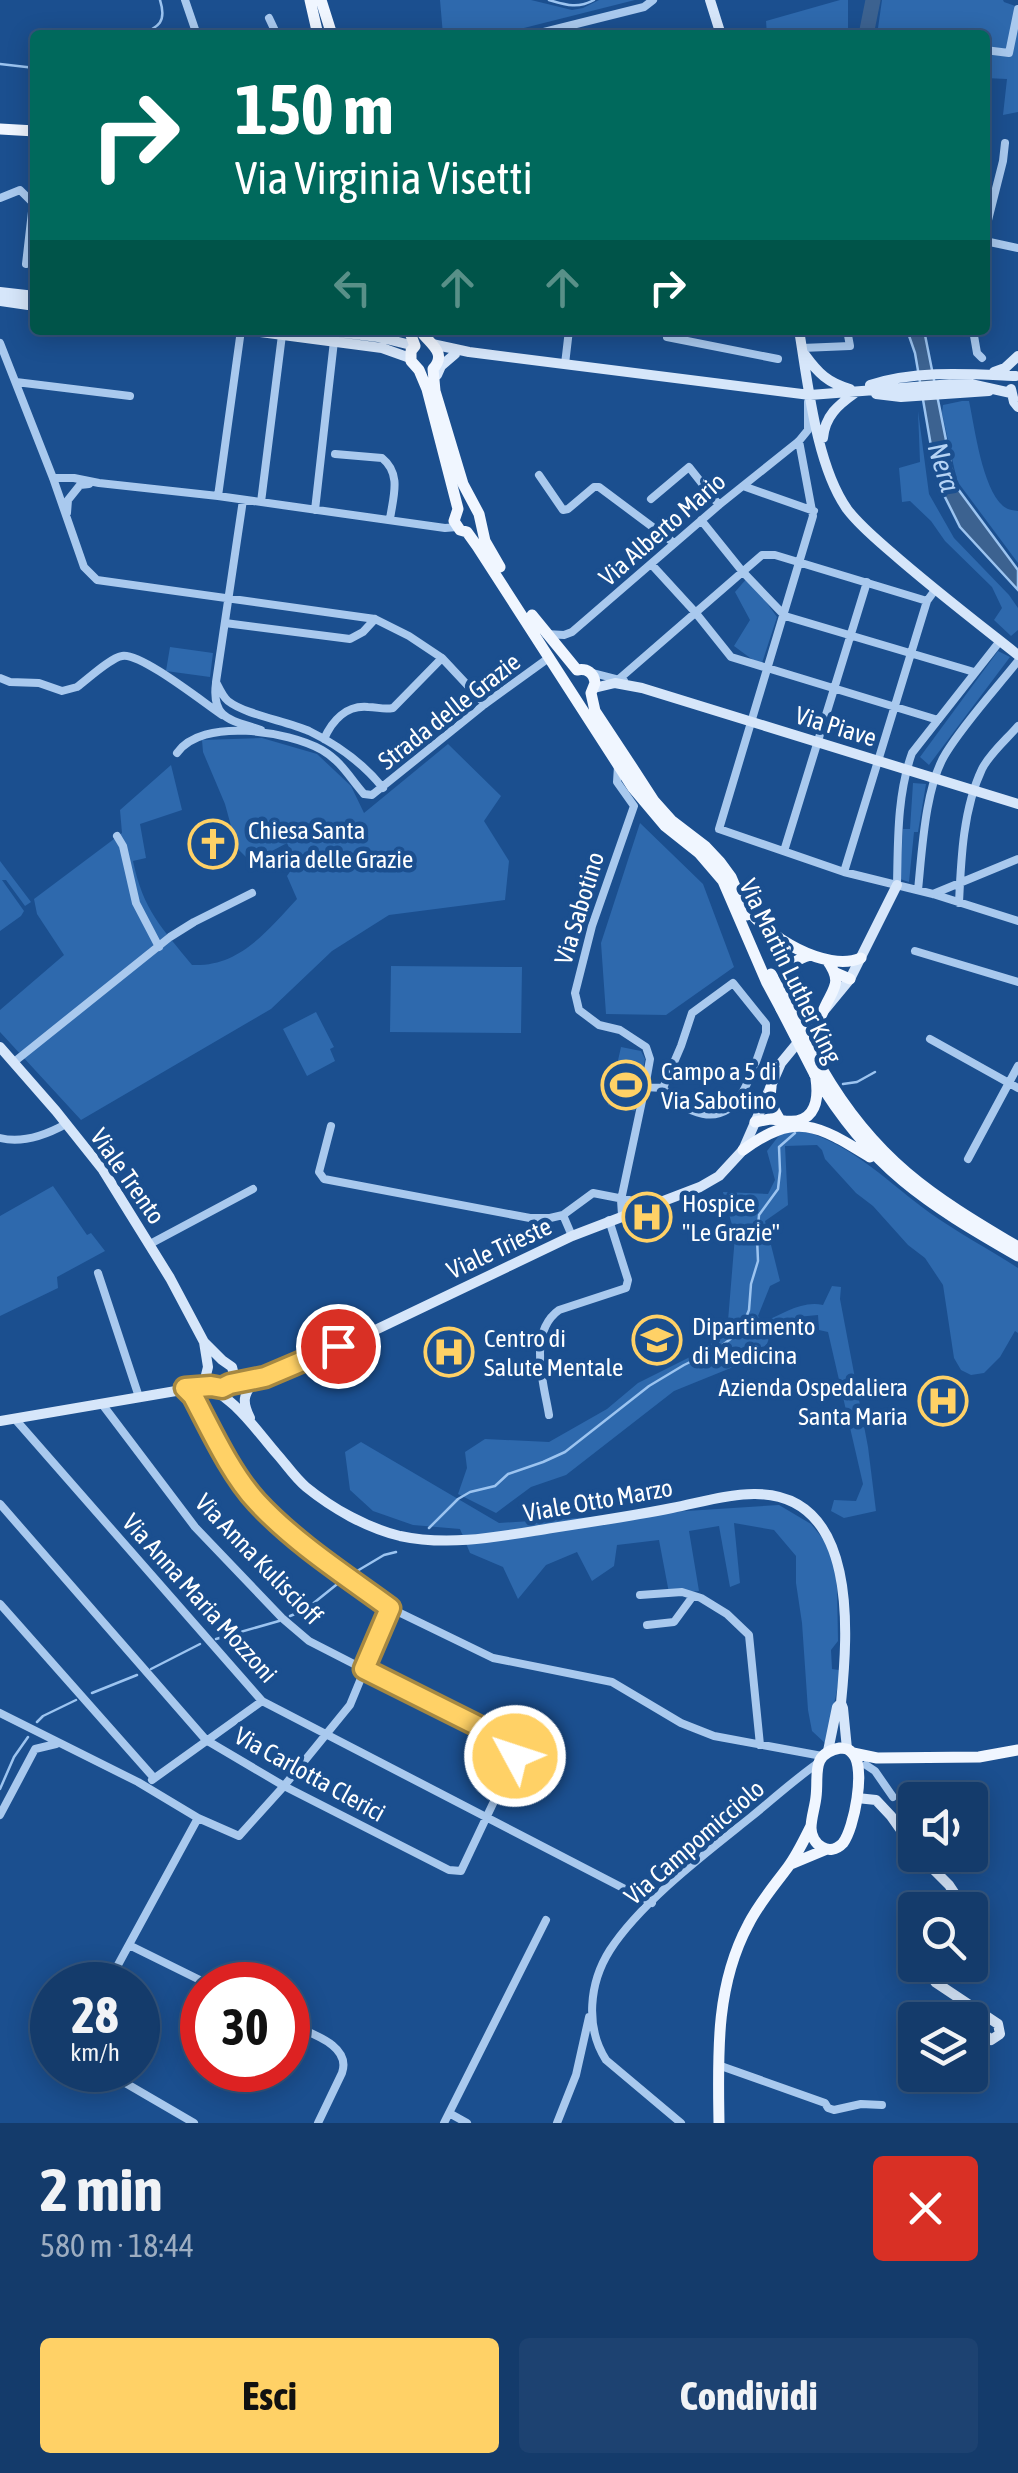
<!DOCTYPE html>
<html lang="it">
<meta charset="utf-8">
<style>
body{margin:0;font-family:"Asap Condensed",sans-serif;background:#1d4271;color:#f1f3f6;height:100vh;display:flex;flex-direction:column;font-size:38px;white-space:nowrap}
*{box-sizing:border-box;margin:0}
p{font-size:32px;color:#9dadc1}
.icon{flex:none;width:55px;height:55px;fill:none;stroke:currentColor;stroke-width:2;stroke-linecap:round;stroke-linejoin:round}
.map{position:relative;height:2123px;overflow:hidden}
.details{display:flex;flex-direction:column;background:#143b6b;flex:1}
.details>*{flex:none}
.guide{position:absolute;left:30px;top:30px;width:960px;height:305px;border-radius:10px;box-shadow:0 5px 25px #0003,0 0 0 2px #33557e;background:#00695c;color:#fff;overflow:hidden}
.fabs{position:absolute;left:898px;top:1782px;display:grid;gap:20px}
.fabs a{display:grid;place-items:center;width:90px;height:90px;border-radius:10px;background:#143b6b;box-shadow:0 5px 25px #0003,0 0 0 2px #33557e;font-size:50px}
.speed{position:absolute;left:30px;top:1962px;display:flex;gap:20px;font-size:50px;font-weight:700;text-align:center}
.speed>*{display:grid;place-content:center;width:130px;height:130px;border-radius:50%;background:#143b6b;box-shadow:0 5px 25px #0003,0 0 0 2px #33557e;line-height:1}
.speed small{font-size:25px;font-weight:400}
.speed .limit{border:15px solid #d22;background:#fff;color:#111}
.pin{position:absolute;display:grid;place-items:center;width:85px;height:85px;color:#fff;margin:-42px;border:5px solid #fff;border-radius:50%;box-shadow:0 2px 10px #0007}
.me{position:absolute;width:110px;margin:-55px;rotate:310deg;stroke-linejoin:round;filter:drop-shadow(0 0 8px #0008)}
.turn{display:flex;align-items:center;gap:35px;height:210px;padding:0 40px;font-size:45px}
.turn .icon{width:130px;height:130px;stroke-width:2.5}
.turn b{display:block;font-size:70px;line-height:85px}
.lanes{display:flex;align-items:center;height:95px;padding:0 40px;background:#0003;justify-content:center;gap:50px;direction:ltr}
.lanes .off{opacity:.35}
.round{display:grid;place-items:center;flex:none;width:105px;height:105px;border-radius:10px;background:#1d4271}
.summary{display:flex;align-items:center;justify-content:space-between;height:170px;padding:0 40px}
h1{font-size:60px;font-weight:700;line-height:75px}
.action{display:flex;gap:20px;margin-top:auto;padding:20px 40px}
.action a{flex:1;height:115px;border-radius:10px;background:#ffd166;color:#111;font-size:40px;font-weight:700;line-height:115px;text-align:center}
.action a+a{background:#1d4271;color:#f1f3f6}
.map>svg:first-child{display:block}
.green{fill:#2e69ad}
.water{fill:#3c6290;stroke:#9cc4f0;stroke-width:2.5}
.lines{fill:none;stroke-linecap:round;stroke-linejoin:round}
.stream{stroke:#9cc4f0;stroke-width:2.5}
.river{stroke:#3c6290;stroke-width:15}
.street{stroke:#a9c9ee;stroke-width:8}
.secondary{stroke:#d6e6fa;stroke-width:10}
.primary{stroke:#f0f6ff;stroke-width:11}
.primary-bridge{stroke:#f0f6ff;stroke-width:11}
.route-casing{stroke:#a68842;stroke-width:25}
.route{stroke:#ffd166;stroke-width:18}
.labels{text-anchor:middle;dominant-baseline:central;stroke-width:9;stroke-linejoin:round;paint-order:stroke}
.street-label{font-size:25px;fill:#fff;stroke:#1b4f8f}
.poi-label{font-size:25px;fill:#fff;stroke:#1b4f8f;text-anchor:start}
.water-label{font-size:28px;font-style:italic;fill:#b5d3f5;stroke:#1b4f8f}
</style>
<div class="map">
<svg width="1018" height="2123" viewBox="0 0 1018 2123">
<rect width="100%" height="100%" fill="#1b4f8f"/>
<path class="green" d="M440 0H531L572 10 583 8 599 0H635L496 35H443Z
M840 0H848V35H767L766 21Z
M882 0H1003L1004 2 1018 7V112L1003 115 1007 79 985 78V35H877Z
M962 401H969C975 429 982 487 1003 506 1008 510 1012 510 1018 511V563L957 481 942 413 943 405Z
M918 411 929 494 954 538 1009 595 1018 608V630L1011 636 994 620 1002 608 992 587 945 541 931 521 910 501 902 502 899 468 920 462Z
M748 577 777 617 761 666 734 646 750 620 735 592Z
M170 647 213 653 210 677 166 671Z
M998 651 1010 657 929 765 920 757Z
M262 738 317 754 351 786 364 813 448 744 501 796 484 821 509 861 505 900 389 915 332 951 271 1009 81 1120 0 1032V1010L64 955 37 914 34 899 122 833 120 810 171 765 182 810 140 824 146 858 133 861C143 910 162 928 192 965 240 967 267 931 297 899L287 876 296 863 287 843 251 862 237 848 225 804 203 752 202 740Z
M913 783 926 784 918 832H914L909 882 900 879 903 829H910Z
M640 823 703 884 734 967 666 1015 606 1014 601 943Z
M0 861 31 902 25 906 6 880H2L24 911 21 916 0 931Z
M391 966 522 967 521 1033 390 1032Z
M316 1012 334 1047 330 1049 335 1061 307 1076 283 1029Z
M621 1047 641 1051 645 1059 635 1111 608 1105Z
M805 1131C855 1147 889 1183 930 1213 958 1233 989 1249 1018 1268V1333L1015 1331 1000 1357 984 1373 971 1375 961 1370 954 1358 943 1285 925 1258 908 1245 873 1206 856 1193 825 1159 822 1150 817 1145 785 1146 788 1205 765 1221 780 1281 770 1286 758 1316 763 1322C781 1315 802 1300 823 1305L832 1286 841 1287 840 1299 868 1447 876 1511 844 1518 831 1511 834 1500 856 1501 863 1484 828 1332 819 1330 818 1315 797 1317 791 1329 780 1333 772 1329 767 1344 748 1361 674 1391 566 1475 531 1487 496 1513 458 1494 467 1468 465 1452 485 1439 549 1442 607 1409 638 1383 692 1356 727 1333 735 1236 723 1192 768 1194 775 1180 767 1151 781 1133Z
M53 1186 87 1235 91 1233 105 1251 57 1277 58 1288 0 1316V1216Z
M361 1442 499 1523 779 1505 811 1524 832 1550 837 1587 838 1641 831 1650 832 1669 839 1670V1680L826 1744 812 1731 808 1710 802 1623 796 1583V1556L774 1530 734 1523 740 1583 730 1587 719 1526 689 1531 699 1591 669 1593 659 1540 617 1545 614 1566 592 1581 577 1552 546 1565 518 1599 503 1567 470 1553 460 1529 413 1525 373 1511 350 1490 345 1452Z"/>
<path class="water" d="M907 330H924L955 485 1018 570V590L960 527 937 481 915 353Z"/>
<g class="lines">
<path class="stream" d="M549 0C566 5 578 9 594 0
M140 35C159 27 167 22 160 0
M0 64 35 68
M843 1084 857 1082 875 1072
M429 1528 458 1499 470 1492 495 1486 508 1474 543 1462 565 1452 649 1386 684 1365 717 1349 740 1332 749 1310 751 1284 758 1261 757 1238 759 1215 778 1189 780 1171 779 1147 795 1133
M352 1574 384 1555 396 1552
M290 1616 305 1610 341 1581
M216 1639 279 1621
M151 1669 200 1644
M92 1693 137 1675
M37 1722 43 1716 76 1700
M0 1789 14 1757 28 1737"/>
<path class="river" d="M866 35 873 0"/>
<path class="street" d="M185 0 197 35
M269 18 277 35
M532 35 644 7 653 0
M985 50 1009 53 1018 9
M0 198 20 190 33 203 26 264
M985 232 1003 161 1005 143
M985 241 1018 248
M973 330 977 353 982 358
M667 337 778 359
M0 343 53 478 84 567 97 580 375 619 409 636 442 658 485 704
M802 348 850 346 847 330
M565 364 569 330
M16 382 130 396
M799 441 813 516 719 829 844 872 933 894 1018 921
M335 454 382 458C402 474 393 497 390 519
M539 475 563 510 568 509 594 487H599L674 543
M53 478H74L99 483 218 496 445 528 457 527
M743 486 814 511
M218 496 241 330
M651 499 689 467 719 505
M243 500 216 682C219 688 223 697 228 701 246 715 287 721 309 731 338 745 363 763 383 788
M261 502 282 335
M315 510 334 341
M67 513 68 500 80 485 89 484
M701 520 742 571 785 616 974 672
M652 565 695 612 731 657 938 720
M225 623 350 639 363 632 375 619
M546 634 564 635 572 632 719 505 799 441 808 430V402
M589 672 624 681
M0 678 10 682 39 683 62 691 77 687C88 679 110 658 122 656 140 652 204 703 222 715
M619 679 762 555H775L927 601 935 590
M216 683C211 720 232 720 261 730
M324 739C332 721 346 705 368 707 378 707 383 710 393 708L442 658
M177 753C202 717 288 731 322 750 341 761 350 778 364 794L372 795 485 704 550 657
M618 766 617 782 634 806 592 926 575 993 579 1010 599 1025 620 1030 646 1047 650 1059 645 1087
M117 836 123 846 136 903 159 947
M784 851 867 582
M844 872 927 601
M897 885C898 841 897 795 912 753L1000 641
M918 890C922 852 925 786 946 753 966 721 994 691 1018 661
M933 894 1018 859
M959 903C961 859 963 809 982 769 990 753 1007 739 1018 726
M915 951 1018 982
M930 1039 1018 1088
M14 1062 170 937 194 922 252 893
M331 1126 319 1172 324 1179 530 1218H550L563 1215
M0 1138C23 1144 46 1135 66 1124
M968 1159 1018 1066
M622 1215 621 1200 645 1087 663 1088C684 1113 721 1130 742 1093 753 1075 759 1052 766 1033V1024L733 983 692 1013 681 1046 663 1088
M572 1236 563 1215 593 1193 634 1201
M150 1244 253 1189
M98 1273 139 1397
M186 1389 193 1396 235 1472 258 1503 315 1553 390 1608 493 1658 612 1682 681 1723 714 1736 822 1756
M549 1415C544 1384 527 1333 559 1310L626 1288 628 1280 609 1220
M15 1419 262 1701 652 1903
M0 1504 206 1740 284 1786 449 1870 461 1871 515 1757 516 1750 514 1746 309 1641 282 1618 195 1527 102 1404
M640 1595 682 1592 701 1598 727 1614 749 1635 760 1745
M0 1604 154 1778
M647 1625 674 1622 693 1596
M0 1713 138 1782 198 1818
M866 1765 875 1771 893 1797
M152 1780 262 1701
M0 1815 35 1749 56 1744
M129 1945 210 1985
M107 1985 198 1818 239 1836 284 1786 350 1705 390 1608
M288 2023C308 2033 352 2044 342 2073L318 2123
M718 2065 825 2103 828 2108 834 2110 861 2104 882 2105
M103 2070 194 2123
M449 2113 467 2123
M444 2123 546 1920
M557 2123 576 2075 589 2017
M681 2123 606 2060C585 2027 589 1983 610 1950 641 1902 706 1853 751 1817 773 1799 794 1780 818 1763"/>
<path class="secondary" d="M710 0 721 35
M0 292 35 296
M0 301 35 306
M244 330 382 348 410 358
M321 330 378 337 415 346
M799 330C808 383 816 465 847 509 859 525 876 539 891 552 932 588 975 621 1018 655
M432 344 469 352 810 395 966 383 1011 393
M805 355C818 373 828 383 850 389
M994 372 1005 368 1018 356
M437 375 441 366 455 354
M870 385C917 370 968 374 1016 376
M1011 389 1014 402 1018 407
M876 394 901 397 989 391
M823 438C825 416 838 405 855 393
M594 688 615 683 642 688 1018 804
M0 1047 56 1111 103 1170 170 1278 204 1342 222 1360 232 1367 234 1375 229 1385
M204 1342 208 1367 206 1375C210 1389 226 1397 236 1407 251 1421 263 1438 276 1453 286 1464 295 1478 306 1487 333 1509 367 1528 400 1536 451 1547 502 1536 552 1528 592 1522 632 1516 672 1508 698 1503 727 1494 754 1494 859 1493 848 1633 841 1703L837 1707 828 1751
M230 1384 254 1381 275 1373 369 1333 572 1236 700 1187 719 1176 743 1150 781 1063 850 979 897 885
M250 1418C242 1402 243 1395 254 1381
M0 1421 211 1385
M841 1703 843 1708 847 1749
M857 1798 876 1800 891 1816 915 1850
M919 1855 949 1885 955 1894 952 1910
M934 1965 935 1982 998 2024 1000 2034 991 2040 982 2032 979 2012"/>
<path class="primary" d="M310 0 318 35
M321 0 332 35
M0 129 35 131
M409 330 415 346 411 351V361L419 370 427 389 458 509 454 521 460 530 467 532 477 546 633 788 665 826 699 853 723 881 767 983 781 1009
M420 330C429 344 448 352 433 369L435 391 463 484 479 514 485 541 500 567
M532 615 577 670
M577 670C587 668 594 673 595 683L591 693 595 711 632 767 654 801 671 820 705 846 720 862 731 877 747 915
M747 907C765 936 826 973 861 958
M836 973 850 979
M771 974 789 1005
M786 996C782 975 789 960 811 955
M822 1014C831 989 845 985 827 960
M822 1069C875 1160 930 1195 1018 1247
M815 1075C871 1169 926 1203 1018 1256
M771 1087C769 1101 773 1109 780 1120 811 1127 820 1106 816 1079
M755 1122 770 1119 780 1120
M743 1150C796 1111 818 1125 870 1157
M840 1748C847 1749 848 1748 853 1754 866 1768 854 1829 843 1843 829 1858 811 1844 811 1828 811 1818 815 1807 816 1797 819 1774 810 1754 840 1748Z
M853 1753 877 1758 979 1757 1018 1750
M791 1864 827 1849
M719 2123C718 2055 715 1987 748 1925 759 1903 774 1886 788 1867 797 1855 804 1840 811 1826"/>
<path class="primary-bridge" d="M789 1005 822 1069
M781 1009 815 1075"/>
</g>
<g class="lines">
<g class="route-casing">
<path id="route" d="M338 1346 265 1377 230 1384 222 1388 211 1386 185 1388 193 1396C211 1430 231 1474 257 1502 295 1543 345 1575 390 1608L364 1669 510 1742 516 1750 515 1756"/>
</g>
<use href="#route" class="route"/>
</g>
<defs>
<g id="church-ring" transform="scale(2.5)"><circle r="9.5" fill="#1b4f8f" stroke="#ffd166" stroke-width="1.5"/><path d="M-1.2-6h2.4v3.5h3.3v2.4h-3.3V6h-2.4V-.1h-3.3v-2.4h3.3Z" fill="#ffd166"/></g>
<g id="stadium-ring" transform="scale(2.5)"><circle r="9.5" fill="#1b4f8f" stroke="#ffd166" stroke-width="1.5"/><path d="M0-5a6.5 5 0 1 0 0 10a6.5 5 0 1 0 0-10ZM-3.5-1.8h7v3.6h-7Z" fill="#ffd166"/></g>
<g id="hospital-ring" transform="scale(2.5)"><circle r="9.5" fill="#1b4f8f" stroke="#ffd166" stroke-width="1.5"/><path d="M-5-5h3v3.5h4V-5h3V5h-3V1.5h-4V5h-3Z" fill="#ffd166"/></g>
<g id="university-ring" transform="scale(2.5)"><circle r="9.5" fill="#1b4f8f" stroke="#ffd166" stroke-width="1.5"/><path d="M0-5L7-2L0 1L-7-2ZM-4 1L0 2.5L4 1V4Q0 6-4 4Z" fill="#ffd166"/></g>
</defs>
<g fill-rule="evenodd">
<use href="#church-ring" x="213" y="844"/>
<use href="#stadium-ring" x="626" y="1085"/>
<use href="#hospital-ring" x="647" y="1217"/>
<use href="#university-ring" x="657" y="1340"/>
<use href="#hospital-ring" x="449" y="1352"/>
<use href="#hospital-ring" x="943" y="1401"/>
</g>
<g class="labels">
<g class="street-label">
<text transform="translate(662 529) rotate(-41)">Via Alberto Mario</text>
<text transform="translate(449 711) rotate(-38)">Strada delle Grazie</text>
<text transform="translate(836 726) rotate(17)">Via Piave</text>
<text transform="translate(579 908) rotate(-73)">Via Sabotino</text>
<text transform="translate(791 971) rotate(64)">Via Martin Luther King</text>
<text transform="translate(128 1176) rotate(55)">Viale Trento</text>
<text transform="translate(499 1248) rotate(-25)">Viale Trieste</text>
<text transform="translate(598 1500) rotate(-10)">Viale Otto Marzo</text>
<text transform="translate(259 1559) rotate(46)">Via Anna Kuliscioff</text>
<text transform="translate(200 1598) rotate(48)">Via Anna Maria Mozzoni</text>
<text transform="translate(310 1774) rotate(29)">Via Carlotta Clerici</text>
<text transform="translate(694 1842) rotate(-41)">Via Campomicciolo</text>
</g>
<g class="poi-label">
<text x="248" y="830">Chiesa Santa<tspan x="248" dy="29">Maria delle Grazie</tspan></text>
<text x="661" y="1071">Campo a 5 di<tspan x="661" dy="29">Via Sabotino</tspan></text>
<text x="682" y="1203">Hospice<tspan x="682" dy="29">"Le Grazie"</tspan></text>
<text x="692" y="1326">Dipartimento<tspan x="692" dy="29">di Medicina</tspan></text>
<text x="484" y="1338">Centro di<tspan x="484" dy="29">Salute Mentale</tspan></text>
<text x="908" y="1387" text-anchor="end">Azienda Ospedaliera<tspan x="908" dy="29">Santa Maria</tspan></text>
</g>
<g class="water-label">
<text transform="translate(944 467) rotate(73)">Nera</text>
</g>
</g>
</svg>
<div class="fabs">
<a><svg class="icon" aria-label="sound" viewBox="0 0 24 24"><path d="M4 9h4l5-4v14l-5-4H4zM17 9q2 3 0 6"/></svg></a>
<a><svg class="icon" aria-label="search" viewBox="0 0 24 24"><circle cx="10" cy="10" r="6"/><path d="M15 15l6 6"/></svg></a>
<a><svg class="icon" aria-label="layers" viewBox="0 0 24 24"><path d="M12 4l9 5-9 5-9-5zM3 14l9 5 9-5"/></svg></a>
</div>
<div class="speed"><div>28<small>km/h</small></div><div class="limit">30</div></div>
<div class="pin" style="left:338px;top:1346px;background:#d93025"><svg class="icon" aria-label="arrive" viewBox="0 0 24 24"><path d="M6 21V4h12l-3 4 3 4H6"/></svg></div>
<svg class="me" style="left:515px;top:1756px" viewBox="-20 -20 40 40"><circle r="17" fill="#ffd166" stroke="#fff" stroke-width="3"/><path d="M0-11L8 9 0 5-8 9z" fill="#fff"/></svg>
<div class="guide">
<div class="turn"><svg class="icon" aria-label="right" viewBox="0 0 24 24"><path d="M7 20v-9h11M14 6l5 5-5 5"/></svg><div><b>150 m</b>Via Virginia Visetti</div></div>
<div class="lanes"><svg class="icon off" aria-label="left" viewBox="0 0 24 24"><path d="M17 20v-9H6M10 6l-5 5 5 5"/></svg><svg class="icon off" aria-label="ahead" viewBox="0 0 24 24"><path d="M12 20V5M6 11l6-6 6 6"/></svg><svg class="icon off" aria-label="ahead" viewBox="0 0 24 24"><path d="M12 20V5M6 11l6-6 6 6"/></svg><svg class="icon" aria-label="right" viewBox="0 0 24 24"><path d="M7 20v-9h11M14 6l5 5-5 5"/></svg></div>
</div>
</div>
<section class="details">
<div class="summary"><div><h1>2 min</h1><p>580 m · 18:44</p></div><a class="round" style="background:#d93025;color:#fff"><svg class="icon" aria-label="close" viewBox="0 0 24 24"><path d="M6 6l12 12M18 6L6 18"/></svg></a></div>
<div class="action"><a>Esci</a><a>Condividi</a></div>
</section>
